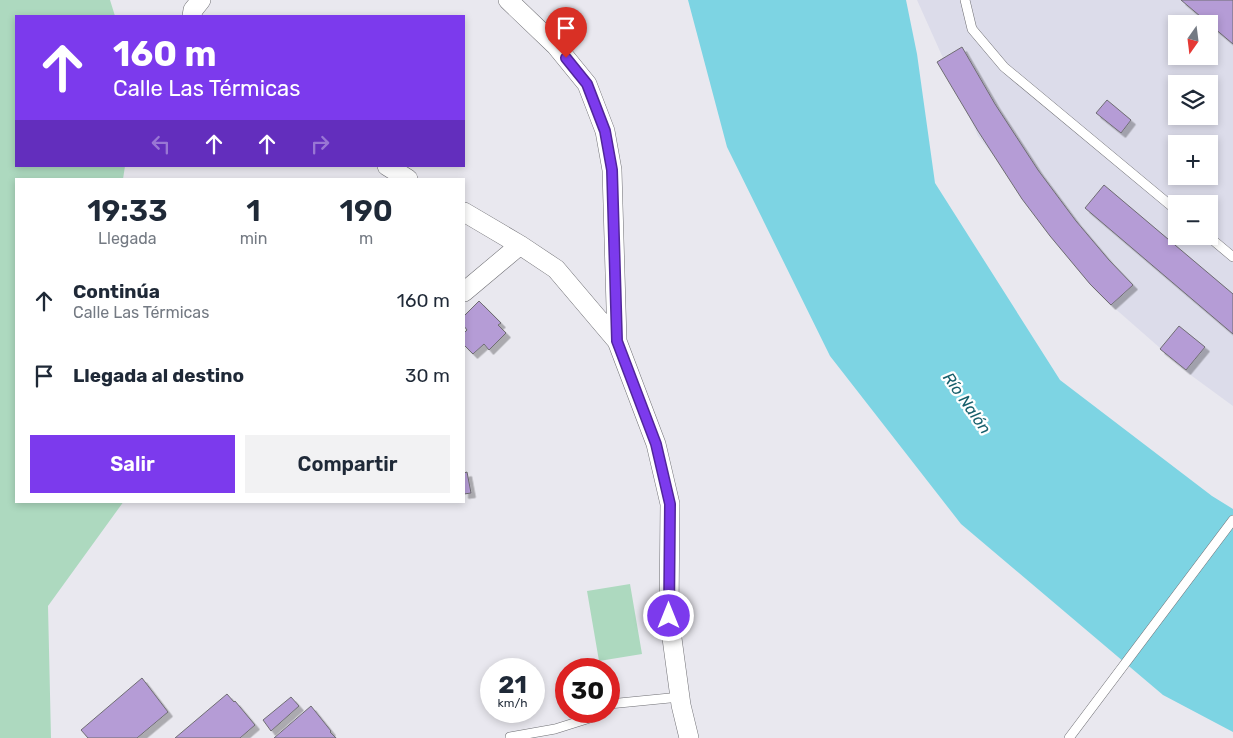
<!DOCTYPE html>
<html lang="es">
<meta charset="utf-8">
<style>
body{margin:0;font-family:Rubik,sans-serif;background:#f2f2f3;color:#1f2937;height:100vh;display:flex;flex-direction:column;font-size:19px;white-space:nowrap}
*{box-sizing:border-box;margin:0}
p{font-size:16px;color:#747a83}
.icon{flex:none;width:28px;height:28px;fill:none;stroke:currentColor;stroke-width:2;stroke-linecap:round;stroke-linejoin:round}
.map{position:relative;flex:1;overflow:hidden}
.drawer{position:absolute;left:15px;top:178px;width:450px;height:325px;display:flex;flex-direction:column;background:#fff;border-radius:0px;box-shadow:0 2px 8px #0003}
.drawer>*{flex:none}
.hud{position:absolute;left:15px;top:15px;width:450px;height:152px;border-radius:0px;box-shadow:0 2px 8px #0003;background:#7c3aed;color:#fff;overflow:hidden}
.needle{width:32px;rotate:194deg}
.fabs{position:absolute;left:1168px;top:15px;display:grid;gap:10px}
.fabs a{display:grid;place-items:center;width:50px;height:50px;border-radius:0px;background:#fff;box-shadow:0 2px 8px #0003;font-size:25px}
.speed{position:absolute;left:480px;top:658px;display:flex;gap:10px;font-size:25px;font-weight:700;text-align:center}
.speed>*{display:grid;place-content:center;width:65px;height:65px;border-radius:50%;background:#fff;box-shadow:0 2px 8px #0003;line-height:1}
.speed small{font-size:12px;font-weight:400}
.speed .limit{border:8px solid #d22;background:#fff;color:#111}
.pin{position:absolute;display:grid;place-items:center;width:42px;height:42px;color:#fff;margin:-51px -21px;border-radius:50% 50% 50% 0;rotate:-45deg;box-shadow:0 0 5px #0007}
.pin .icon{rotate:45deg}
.me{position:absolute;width:55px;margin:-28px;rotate:0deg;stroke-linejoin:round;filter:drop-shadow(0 0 4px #0008)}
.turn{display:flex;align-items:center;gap:18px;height:105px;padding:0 15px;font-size:22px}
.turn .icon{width:65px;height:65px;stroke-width:2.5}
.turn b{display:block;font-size:35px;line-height:42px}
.lanes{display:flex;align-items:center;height:48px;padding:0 15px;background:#0003;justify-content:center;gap:25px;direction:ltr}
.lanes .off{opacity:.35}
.eta{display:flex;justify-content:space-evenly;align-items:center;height:85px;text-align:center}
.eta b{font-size:30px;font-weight:600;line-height:35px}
.primary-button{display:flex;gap:10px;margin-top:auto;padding:10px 15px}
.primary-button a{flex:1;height:58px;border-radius:0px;background:#7c3aed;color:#fff;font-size:20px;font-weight:600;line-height:58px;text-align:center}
.primary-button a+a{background:#f2f2f3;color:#1f2937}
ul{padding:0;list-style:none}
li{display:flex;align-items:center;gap:15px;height:75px;padding:0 15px}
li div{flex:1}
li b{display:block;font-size:19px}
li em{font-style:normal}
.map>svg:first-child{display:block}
.built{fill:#dcdcea;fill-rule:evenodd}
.green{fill:#add9bf}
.water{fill:#7dd4e3}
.building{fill:#b59cd6;stroke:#6f6d73;filter:url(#shadow)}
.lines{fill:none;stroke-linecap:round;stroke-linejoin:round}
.service-casing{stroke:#6f6f74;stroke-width:10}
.minor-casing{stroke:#6f6f74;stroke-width:20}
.service{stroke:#fff;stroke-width:9}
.minor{stroke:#fff;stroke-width:19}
.route-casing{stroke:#51269a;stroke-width:12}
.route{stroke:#7c3aed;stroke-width:9}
.labels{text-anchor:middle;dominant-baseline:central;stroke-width:4.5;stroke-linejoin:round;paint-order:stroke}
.water-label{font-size:16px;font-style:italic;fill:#175f6b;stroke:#fff}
</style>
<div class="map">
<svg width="1233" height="738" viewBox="0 0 1233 738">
<defs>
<filter id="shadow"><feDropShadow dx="4.5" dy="4.5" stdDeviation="0" flood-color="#0004"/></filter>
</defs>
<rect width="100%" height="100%" fill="#e9e8ef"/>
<path class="built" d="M917 0H1233V406L1192 376 1111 305 978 136ZM1176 24H1209V56H1176ZM1176 84H1209V116H1176ZM1176 144H1209V176H1176ZM1176 204H1209V236H1176Z"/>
<path class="green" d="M0 0H110L115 16H16V166H125L123 179H16V501H124L48 606 51 738H0Z
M630 584 642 654 599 661 587 591Z"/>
<path class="water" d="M688 0H906L917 54 935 183 1060 380 1212 496 1233 509V732L1163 695 961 524 830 356 727 147Z"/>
<path class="building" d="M1181 0H1233V44Z
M962 47 995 104 1038 170 1076 221 1109 260 1133 285 1111 305 1090 284 1050 236 1022 199 978 131 937 62Z
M1107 100 1131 120 1121 133 1096 113Z
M1104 185 1233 294V334L1085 208Z
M479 301 501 323 498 325 506 333 489 350 484 344 473 354 464 345V333L467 330 464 326V316Z
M1179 326 1205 347 1186 370 1160 349Z
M467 472 471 493 464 494V473Z
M142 678 168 712 137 738H88L81 730Z
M227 694 234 702 235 701 255 725 240 738H175Z
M291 697 299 706 271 731 263 720Z
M311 706 331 731 330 732 336 738H274Z"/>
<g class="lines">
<g class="service-casing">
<path id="service" d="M965 0 972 29 1004 67 1176 210
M1208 236 1233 257
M609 704 680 697
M510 738V737L555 729 590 718 599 711
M1069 738 1233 520"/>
</g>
<g class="minor-casing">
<path id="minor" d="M508 0 556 46 587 84 605 131 612 170 617 341 656 444 670 504 669 616 681 705 689 738
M192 16 193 10 201 0
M387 166 408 179
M464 212 520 245 556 269 617 341
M464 292 520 245"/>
</g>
<use href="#service" class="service"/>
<use href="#minor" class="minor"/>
</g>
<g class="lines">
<g class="route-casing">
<path id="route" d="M566 58 587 84 605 131 612 170 617 341 656 444 670 504 669 616"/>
</g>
<use href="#route" class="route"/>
</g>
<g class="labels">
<g class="water-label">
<text transform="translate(967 403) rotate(55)">Río Nalón</text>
</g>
</g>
</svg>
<div class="fabs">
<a><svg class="needle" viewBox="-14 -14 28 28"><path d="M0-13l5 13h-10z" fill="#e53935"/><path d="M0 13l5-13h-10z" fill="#747a83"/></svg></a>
<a><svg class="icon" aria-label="layers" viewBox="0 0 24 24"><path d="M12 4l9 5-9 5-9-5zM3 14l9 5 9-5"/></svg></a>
<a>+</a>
<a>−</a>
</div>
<div class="speed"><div>21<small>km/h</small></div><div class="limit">30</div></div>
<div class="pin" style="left:566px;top:58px;background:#d93025"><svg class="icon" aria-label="arrive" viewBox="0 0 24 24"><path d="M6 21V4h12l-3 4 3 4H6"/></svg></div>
<svg class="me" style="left:669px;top:616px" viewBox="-20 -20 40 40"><circle r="17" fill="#7c3aed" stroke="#fff" stroke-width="3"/><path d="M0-11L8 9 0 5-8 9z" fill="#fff"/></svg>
<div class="hud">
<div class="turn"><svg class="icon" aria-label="ahead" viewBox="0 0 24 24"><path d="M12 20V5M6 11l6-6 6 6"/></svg><div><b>160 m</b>Calle Las Térmicas</div></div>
<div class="lanes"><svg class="icon off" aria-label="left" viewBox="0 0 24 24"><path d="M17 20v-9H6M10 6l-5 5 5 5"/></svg><svg class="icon" aria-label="ahead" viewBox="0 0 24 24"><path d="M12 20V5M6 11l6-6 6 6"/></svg><svg class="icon" aria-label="ahead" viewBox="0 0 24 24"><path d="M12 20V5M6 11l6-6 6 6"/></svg><svg class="icon off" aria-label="right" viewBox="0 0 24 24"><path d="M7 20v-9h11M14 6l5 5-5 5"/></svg></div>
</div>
<section class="drawer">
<div class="eta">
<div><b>19:33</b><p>Llegada</p></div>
<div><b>1</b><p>min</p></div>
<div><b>190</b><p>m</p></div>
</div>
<ul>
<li><svg class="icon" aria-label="ahead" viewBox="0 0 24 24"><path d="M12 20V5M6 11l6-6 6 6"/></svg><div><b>Continúa</b><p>Calle Las Térmicas</p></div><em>160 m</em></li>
<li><svg class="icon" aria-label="arrive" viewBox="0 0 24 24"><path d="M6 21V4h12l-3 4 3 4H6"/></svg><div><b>Llegada al destino</b></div><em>30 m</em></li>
</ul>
<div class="primary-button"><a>Salir</a><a>Compartir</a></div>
</section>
</div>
